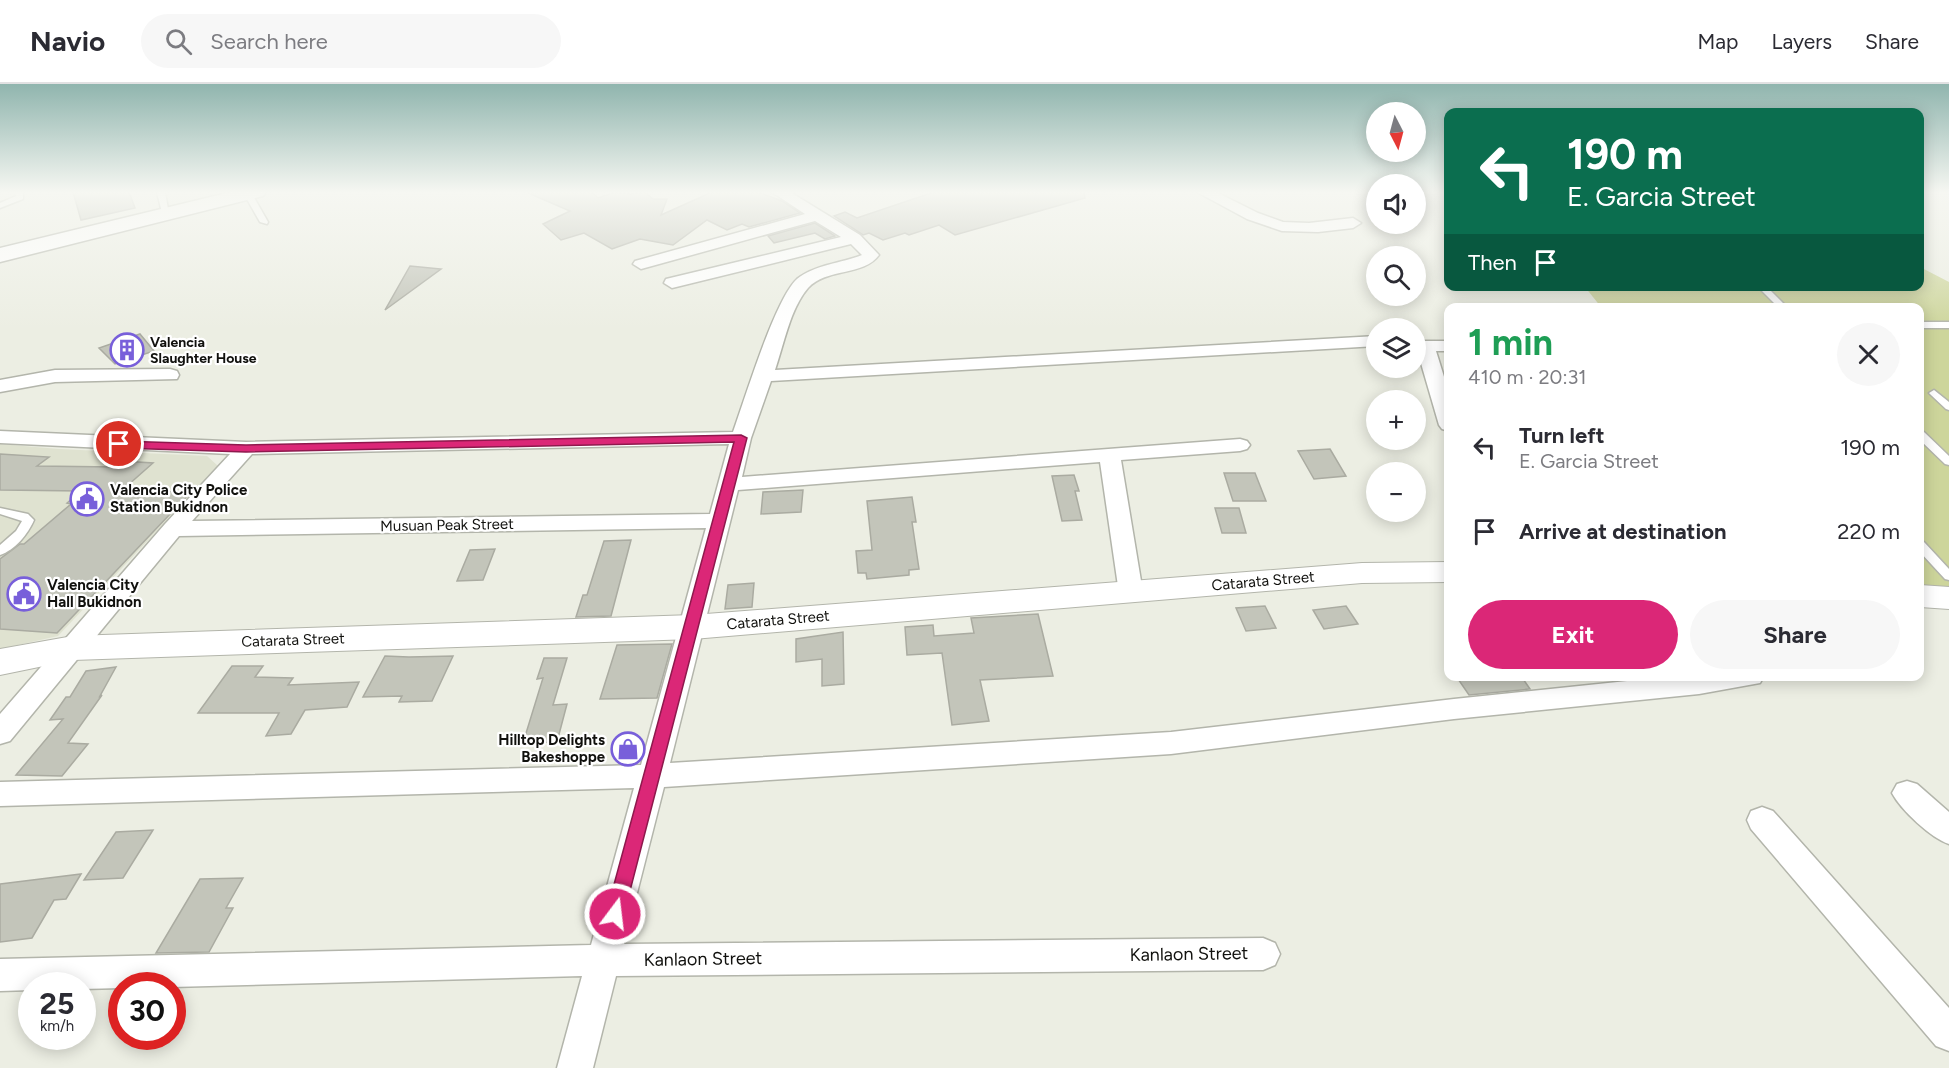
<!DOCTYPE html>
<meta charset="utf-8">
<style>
body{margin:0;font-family:Figtree,sans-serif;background:#f7f7f7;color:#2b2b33;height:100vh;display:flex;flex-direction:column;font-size:22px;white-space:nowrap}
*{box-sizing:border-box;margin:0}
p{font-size:20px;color:#7c7c81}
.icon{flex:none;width:33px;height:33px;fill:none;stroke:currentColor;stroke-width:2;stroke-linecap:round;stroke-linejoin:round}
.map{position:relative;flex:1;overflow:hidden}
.details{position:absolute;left:1444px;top:219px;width:480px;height:378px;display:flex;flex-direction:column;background:#fff;border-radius:12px;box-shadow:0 3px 15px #0003}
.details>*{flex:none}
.guide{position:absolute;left:1444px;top:24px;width:480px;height:183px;border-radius:12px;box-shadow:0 3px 15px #0003;background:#0b6e4f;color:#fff;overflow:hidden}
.needle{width:39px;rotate:174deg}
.fabs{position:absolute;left:1366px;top:18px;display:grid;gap:12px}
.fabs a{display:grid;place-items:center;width:60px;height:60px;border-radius:50%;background:#fff;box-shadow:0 3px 15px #0003;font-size:30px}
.speed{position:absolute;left:18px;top:888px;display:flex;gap:12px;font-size:30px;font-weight:700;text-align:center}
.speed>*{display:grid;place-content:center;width:78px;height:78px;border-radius:50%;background:#fff;box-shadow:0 3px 15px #0003;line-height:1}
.speed small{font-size:15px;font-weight:400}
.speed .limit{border:9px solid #d22;background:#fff;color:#111}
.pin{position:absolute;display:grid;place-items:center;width:51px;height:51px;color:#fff;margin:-26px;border:3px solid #fff;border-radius:50%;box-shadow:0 2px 6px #0007}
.me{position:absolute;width:66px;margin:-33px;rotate:15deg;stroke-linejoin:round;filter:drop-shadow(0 0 4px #0008)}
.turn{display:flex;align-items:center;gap:21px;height:126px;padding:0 24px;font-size:27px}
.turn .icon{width:78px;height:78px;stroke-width:2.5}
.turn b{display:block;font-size:42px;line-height:51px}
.then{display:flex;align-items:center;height:57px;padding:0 24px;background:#0003;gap:12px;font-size:22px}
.round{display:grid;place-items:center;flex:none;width:63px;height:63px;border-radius:32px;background:#f7f7f7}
.summary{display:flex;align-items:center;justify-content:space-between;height:102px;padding:0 24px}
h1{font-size:36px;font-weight:700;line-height:45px;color:#1e9e55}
.action{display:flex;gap:12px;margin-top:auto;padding:12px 24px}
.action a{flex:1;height:69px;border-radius:36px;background:#db2777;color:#fff;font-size:24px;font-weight:700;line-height:69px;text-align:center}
.action a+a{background:#f7f7f7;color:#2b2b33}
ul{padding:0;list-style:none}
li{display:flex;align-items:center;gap:18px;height:84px;padding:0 24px}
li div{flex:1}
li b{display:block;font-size:22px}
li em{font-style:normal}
header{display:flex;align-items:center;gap:36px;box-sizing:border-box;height:84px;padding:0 30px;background:#fff;border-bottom:2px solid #e1e1e2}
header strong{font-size:28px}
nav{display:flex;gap:33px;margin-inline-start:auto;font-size:21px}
.search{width:420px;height:54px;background:#f7f7f7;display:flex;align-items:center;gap:15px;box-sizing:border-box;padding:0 21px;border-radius:33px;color:#7c7c81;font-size:22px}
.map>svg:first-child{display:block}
.built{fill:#dfe2d0}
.green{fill:#cdd59b}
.building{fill:#c3c5ba;stroke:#aaaba1;stroke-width:1.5}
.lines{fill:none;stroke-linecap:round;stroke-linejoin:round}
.service-casing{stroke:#b3b5ab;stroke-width:3}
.minor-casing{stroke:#b3b5ab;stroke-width:3}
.tertiary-casing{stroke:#b3b5ab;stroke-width:2}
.trunk-casing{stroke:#b3b5ab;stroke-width:3}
.service{fill:#fff;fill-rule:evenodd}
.minor{fill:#fff;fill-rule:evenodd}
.tertiary{fill:#fff;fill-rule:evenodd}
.trunk{fill:#fff;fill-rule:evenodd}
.route{fill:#db2777;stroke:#8e194d;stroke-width:1.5}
.labels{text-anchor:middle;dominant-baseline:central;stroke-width:4.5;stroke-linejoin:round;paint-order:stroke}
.far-poi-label{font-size:14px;font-weight:bold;fill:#11110e;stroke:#fff;text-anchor:start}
.poi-label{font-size:15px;font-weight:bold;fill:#11110e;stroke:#fff;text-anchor:start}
.street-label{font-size:15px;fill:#11110e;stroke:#fff}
.near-street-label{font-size:18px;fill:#11110e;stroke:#fff}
</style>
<header>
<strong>Navio</strong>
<div class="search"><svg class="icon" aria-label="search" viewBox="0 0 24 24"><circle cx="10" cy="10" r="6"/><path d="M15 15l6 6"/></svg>Search here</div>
<nav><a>Map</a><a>Layers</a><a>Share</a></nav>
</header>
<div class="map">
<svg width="1949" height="984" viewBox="0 0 1949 984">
<rect width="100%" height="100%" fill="#eceee3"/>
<path class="built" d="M0 360 59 365 207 372 218 382 58 552 0 565Z"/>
<path class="green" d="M1920 183 1949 198V505L1920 503V224L1601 223 1585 203 1920 202Z"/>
<path class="building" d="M73 108H129L135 124 81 136Z
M526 108H592L598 114 615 108 630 110 645 108 653 115H667L661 131 712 108H758L782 117 800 129 749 143 742 140 727 146 707 136 673 161 640 155 612 165 584 149 561 156 543 140 570 127Z
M934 108H1084L1085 114 955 151 939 141 909 151 905 149 883 156 869 149 863 151 834 132 845 128 857 134Z
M815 139 835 152 825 155 815 149 774 159 768 152Z
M410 182 441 185 385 226Z
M140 250 154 267 115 280 99 264Z
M1330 365 1346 392 1314 395 1298 367Z
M0 370 49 373 37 382 115 383 121 377 153 379 127 402 135 403 130 407 191 408 57 549 0 545V475L20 460H24L71 420 67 419 81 407 0 406Z
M1224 389H1255L1266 417H1233Z
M1074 391 1079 407H1075L1082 436 1062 437 1052 392Z
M803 406 801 428 761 430 763 408Z
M912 413 916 438H912L919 485 909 486V491L867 495 866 489H858L856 467 872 466 867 417Z
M1215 424H1239L1246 449H1222Z
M631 456 611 532 576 533 583 511H587L604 457Z
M495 465 483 496 457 497 470 466Z
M754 499 752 523 725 525 728 501Z
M1265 522 1276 544 1246 547 1236 524Z
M1346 522 1358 540 1324 545 1313 526Z
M1038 530 1053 592 980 596 989 637 952 641 942 569 907 571 905 543 933 541 934 552 974 549 971 534Z
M843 548 844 600 822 602V575L796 578V555Z
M672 560 657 614 600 615 617 561Z
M385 572 409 573 453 572 432 617 399 618 402 612 363 613Z
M544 574H567L553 621 567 620 557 658 523 659 543 594 537 595Z
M232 582H263L255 593 293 594 288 601 359 598 347 623 305 626 291 650 266 652 279 629H198Z
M116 583 100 612 102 611 68 659 88 660 62 692 16 691 63 635 50 636 66 613H70L86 587Z
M1456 592H1521L1530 605 1469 611Z
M153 746 123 794 84 796 116 748Z
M81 790 66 815 54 816 32 854 0 858V800Z
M243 794 226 824H233L209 868 156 869 200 795Z"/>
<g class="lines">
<g class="service-casing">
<path id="service" d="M15 108H23V115L0 124V119L16 112Z
M157 108H165L169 131 162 129Z
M245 108 252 110 268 138 267 140 260 138 244 110Z
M1757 202H1766L1788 224H1779Z
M1920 238H1949V244H1920Z
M1934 306 1949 318V326L1946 325 1931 311 1929 309Z
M1920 347 1924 348 1949 372V381L1945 380 1920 356Z
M0 424 28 430 34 436C28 450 15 466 0 471V461L16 447 22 437 0 430Z
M1920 457 1924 458 1949 485V496L1945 495 1920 468Z"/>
</g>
<g class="minor-casing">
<path id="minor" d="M772 108H790L860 151 879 171C864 192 826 184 808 204 790 225 784 260 775 286L1377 252V262L771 297 751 354 742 393 1240 355 1247 357 1250 361 1247 365 1240 367 1121 376 1143 509 1140 515 1131 517 1122 515 1119 509 1100 378 738 406 670 679 1171 648 1454 615 1675 592H1764L1760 599 1699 610 1454 635 1171 670 664 703 624 860 1263 854 1275 859 1280 870 1275 881 1263 886 616 892 593 984H557L582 892 172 903 122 902V904L82 905V902H32V906L0 907V875L591 861 634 704 0 722V698L641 681 706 444 179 452 10 657 0 660V630L165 440 230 370 0 359V347L246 358 733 348C745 315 775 215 797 195 814 181 842 179 862 171L851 160 672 204 664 199 666 195 841 153 815 137 641 185 633 180 635 177 805 130ZM729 360 710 430 192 437 252 370Z
M1197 108H1216L1258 129 1283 138 1309 139 1353 134 1361 139 1353 144 1318 148 1282 147 1247 135Z
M1425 257H1449V267H1436L1449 309V347L1442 345 1439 341 1416 262 1419 258Z
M170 285 177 287 179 291 177 295 55 298 0 308V296L55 286Z
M1907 697 1917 700 1949 728V760C1931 754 1901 726 1892 709L1897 700Z
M1762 723 1773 727 1949 924V967L1936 962 1751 745 1747 736 1751 727Z"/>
</g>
<g class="tertiary-casing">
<path id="tertiary" d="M1449 478V498L1362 499 693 555 73 576 0 591V565L73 552 693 531 1362 479Z
M1920 501 1949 503V525L1920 523Z"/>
</g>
<g class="trunk-casing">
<path id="trunk" d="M231 108H266L263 112 0 178V164Z"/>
</g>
<use href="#service" class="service"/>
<use href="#minor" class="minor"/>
<use href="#tertiary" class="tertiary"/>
<use href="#trunk" class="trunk"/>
</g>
<linearGradient id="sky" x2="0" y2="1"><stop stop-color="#90b5ae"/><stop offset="0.44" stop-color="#f6f7f2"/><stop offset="1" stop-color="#f6f7f2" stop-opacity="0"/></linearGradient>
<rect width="1949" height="246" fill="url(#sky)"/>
<path class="route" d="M741 351 747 354 624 830 622 836 615 839 609 836 606 830 734 358 246 368 119 364 113 360 119 357 246 361Z"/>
<defs>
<g id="building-ring" transform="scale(1.725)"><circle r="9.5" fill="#fff" stroke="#785fda" stroke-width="1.5"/><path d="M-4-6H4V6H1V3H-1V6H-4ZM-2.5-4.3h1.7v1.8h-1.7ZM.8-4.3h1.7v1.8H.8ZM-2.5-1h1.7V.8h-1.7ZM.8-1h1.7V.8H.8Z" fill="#785fda"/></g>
<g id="civic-ring" transform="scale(1.725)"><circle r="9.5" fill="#fff" stroke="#785fda" stroke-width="1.5"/><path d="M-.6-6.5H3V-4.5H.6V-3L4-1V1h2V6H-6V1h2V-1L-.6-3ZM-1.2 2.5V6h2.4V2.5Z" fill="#785fda"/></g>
<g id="shop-ring" transform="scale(1.725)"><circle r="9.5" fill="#fff" stroke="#785fda" stroke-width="1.5"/><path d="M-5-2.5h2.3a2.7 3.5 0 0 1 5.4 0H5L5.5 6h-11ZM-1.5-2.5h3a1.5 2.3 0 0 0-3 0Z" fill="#785fda"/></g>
</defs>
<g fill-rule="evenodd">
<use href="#building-ring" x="127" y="266"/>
<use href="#civic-ring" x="87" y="415"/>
<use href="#civic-ring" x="24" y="510"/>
<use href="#shop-ring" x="628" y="665"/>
</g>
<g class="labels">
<g class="far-poi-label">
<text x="150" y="258">Valencia<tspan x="150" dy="16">Slaughter House</tspan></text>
</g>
<g class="poi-label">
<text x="110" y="406">Valencia City Police<tspan x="110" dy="17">Station Bukidnon</tspan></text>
<text x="47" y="501">Valencia City<tspan x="47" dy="17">Hall Bukidnon</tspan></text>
<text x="605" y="656" text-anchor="end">Hilltop Delights<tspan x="605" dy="17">Bakeshoppe</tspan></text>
</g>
<g class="street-label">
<text transform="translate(447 441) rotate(-1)">Musuan Peak Street</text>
<text transform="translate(1263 497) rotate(-5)">Catarata Street</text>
<text transform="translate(778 536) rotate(-5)">Catarata Street</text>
<text transform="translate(293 556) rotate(-2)">Catarata Street</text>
</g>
<g class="near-street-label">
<text transform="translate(1189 870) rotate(-1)">Kanlaon Street</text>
<text transform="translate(703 875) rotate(-1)">Kanlaon Street</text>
</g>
</g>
</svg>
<div class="fabs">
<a><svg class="needle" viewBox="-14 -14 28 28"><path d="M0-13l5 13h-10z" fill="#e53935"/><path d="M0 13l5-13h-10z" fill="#7c7c81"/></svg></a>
<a><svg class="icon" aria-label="sound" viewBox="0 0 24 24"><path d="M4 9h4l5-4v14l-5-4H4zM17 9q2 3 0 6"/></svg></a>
<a><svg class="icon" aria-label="search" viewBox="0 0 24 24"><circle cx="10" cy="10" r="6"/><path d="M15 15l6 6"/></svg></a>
<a><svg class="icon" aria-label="layers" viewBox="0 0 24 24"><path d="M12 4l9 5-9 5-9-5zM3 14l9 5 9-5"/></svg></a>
<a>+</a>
<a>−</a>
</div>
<div class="speed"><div>25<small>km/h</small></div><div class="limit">30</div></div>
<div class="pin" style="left:119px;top:360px;background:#d93025"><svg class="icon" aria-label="arrive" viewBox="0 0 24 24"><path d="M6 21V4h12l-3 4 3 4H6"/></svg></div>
<svg class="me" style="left:615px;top:830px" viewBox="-20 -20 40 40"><circle r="17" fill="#db2777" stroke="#fff" stroke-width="3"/><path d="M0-11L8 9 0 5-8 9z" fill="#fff"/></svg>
<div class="guide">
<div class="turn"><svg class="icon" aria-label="left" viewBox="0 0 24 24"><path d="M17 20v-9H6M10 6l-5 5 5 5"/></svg><div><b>190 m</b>E. Garcia Street</div></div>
<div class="then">Then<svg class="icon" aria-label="arrive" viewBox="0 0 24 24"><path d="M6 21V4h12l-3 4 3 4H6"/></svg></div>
</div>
<section class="details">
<div class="summary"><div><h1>1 min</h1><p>410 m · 20:31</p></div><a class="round"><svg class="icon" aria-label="close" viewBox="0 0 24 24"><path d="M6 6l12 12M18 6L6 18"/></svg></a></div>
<ul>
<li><svg class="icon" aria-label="left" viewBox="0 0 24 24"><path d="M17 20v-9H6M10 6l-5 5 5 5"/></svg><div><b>Turn left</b><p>E. Garcia Street</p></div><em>190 m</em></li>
<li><svg class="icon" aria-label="arrive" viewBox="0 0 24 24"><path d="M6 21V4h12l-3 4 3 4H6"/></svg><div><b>Arrive at destination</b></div><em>220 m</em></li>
</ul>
<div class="action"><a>Exit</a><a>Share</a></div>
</section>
</div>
